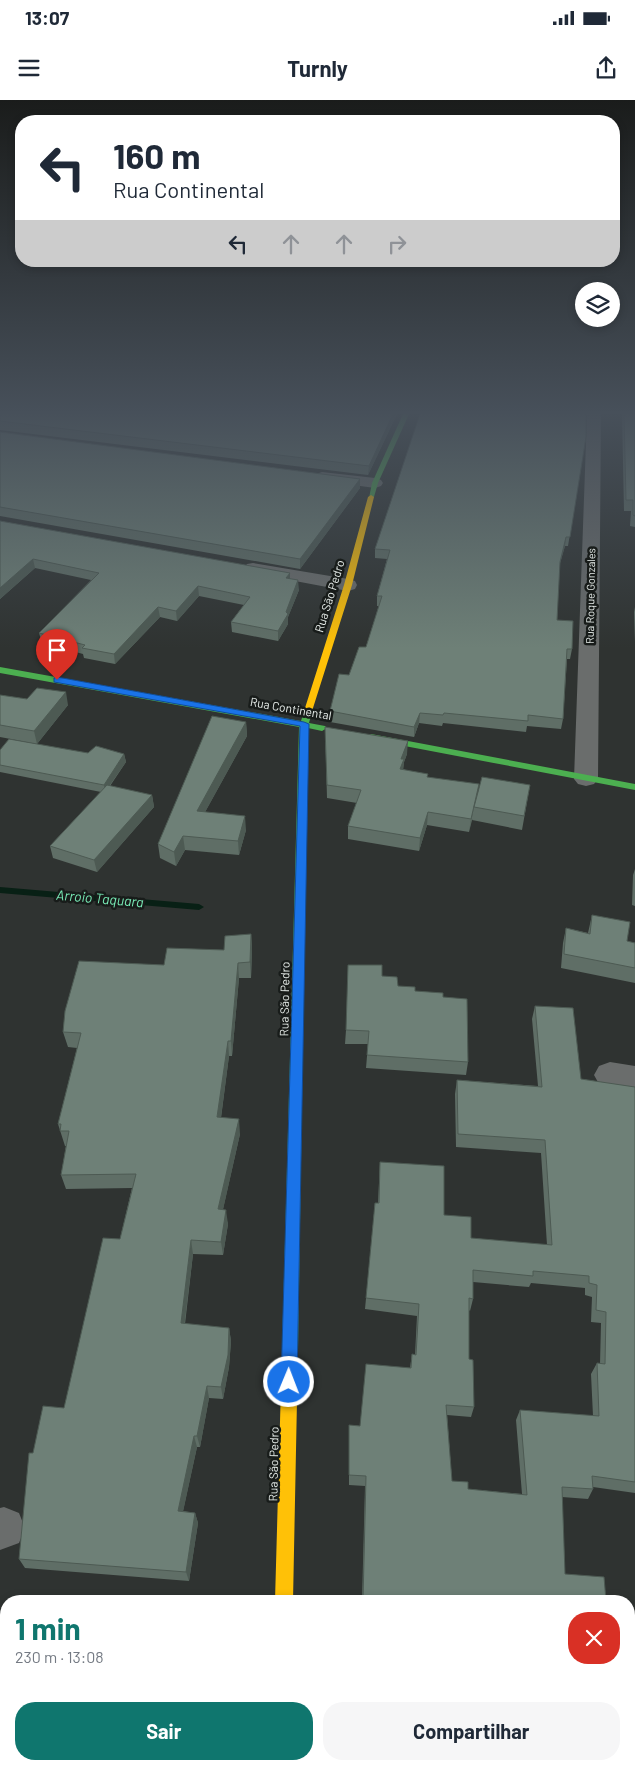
<!DOCTYPE html>
<html lang="pt">
<meta charset="utf-8">
<style>
body{margin:0;font-family:Barlow,sans-serif;background:#f6f6f7;color:#1f2937;height:100vh;display:flex;flex-direction:column;font-size:19px;white-space:nowrap}
*{box-sizing:border-box;margin:0}
p{font-size:16px;color:#747a83}
.icon{flex:none;width:28px;height:28px;fill:none;stroke:currentColor;stroke-width:2;stroke-linecap:round;stroke-linejoin:round}
.map{position:relative;flex:1;overflow:hidden}
.sheet{position:absolute;left:0px;top:1495px;width:635px;height:175px;display:flex;flex-direction:column;background:#fff;border-radius:20px 20px 0 0;box-shadow:0 2px 8px #0003}
.sheet>*{flex:none}
.guide{position:absolute;left:15px;top:15px;width:605px;height:152px;border-radius:20px;box-shadow:0 2px 8px #0003;background:#fff;color:#1f2937;overflow:hidden}
.buttons{position:absolute;left:575px;top:182px;display:grid;gap:10px}
.buttons a{display:grid;place-items:center;width:45px;height:45px;border-radius:50%;background:#fff;box-shadow:0 2px 8px #0003;font-size:25px}
.pin{position:absolute;display:grid;place-items:center;width:42px;height:42px;color:#fff;margin:-51px -21px;border-radius:50% 50% 50% 0;rotate:-45deg;box-shadow:0 0 5px #0007}
.pin .icon{rotate:45deg}
.me{position:absolute;width:55px;margin:-28px;rotate:1deg;stroke-linejoin:round;filter:drop-shadow(0 0 4px #0008)}
.turn{display:flex;align-items:center;gap:18px;height:105px;padding:0 15px;font-size:22px}
.turn .icon{width:65px;height:65px;stroke-width:2.5}
.turn b{display:block;font-size:35px;line-height:42px}
.lanes{display:flex;align-items:center;height:48px;padding:0 15px;background:#0003;justify-content:center;gap:25px;direction:ltr}
.lanes .off{opacity:.35}
.round{display:grid;place-items:center;flex:none;width:52px;height:52px;border-radius:20px;background:#f6f6f7}
.head{display:flex;align-items:center;justify-content:space-between;height:85px;padding:0 15px}
h1{font-size:30px;font-weight:700;line-height:38px;color:#0f766e}
.action{display:flex;gap:10px;margin-top:auto;padding:10px 15px}
.action a{flex:1;height:58px;border-radius:20px;background:#0f766e;color:#fff;font-size:20px;font-weight:700;line-height:58px;text-align:center}
.action a+a{background:#f6f6f7;color:#1f2937}
.status{display:flex;justify-content:space-between;align-items:center;height:35px;padding:0 25px;background:#fff;direction:ltr}
.status svg{height:14px;fill:currentColor}
header{display:flex;justify-content:space-between;align-items:center;height:65px;padding:0 15px;background:#fff;font-size:22px;font-weight:700}
.map>svg:first-child{display:block}
.lines{fill:none;stroke-linecap:round;stroke-linejoin:round}
.stream{fill:#082015;fill-rule:evenodd}
.street{fill:#6a6d6c;fill-rule:evenodd}
.fast{fill:#4caf50;fill-rule:evenodd}
.slow{fill:#ffc107;fill-rule:evenodd}
.wall{fill:#5f6e66;fill-rule:evenodd}
.shaded-wall{fill:#4d5a53}
.building{fill:#6e8077;stroke:#4d5a53;fill-rule:evenodd}
.route{fill:#1a73e8;stroke:#114b97}
.labels{text-anchor:middle;dominant-baseline:central;stroke-width:5;stroke-linejoin:round;paint-order:stroke}
.far-street-label{font-size:11px;fill:#e5ebe8;stroke:#181c1a}
.street-label{font-size:12px;fill:#e5ebe8;stroke:#181c1a}
.water-label{font-size:14px;font-style:italic;fill:#78ebb6;stroke:#181c1a}
</style>
<div class="status"><b>13:07</b><svg viewBox="0 0 49 12"><path d="M0 12V9h3v3zM5 12V6h3v6zM10 12V3h3v9zM15 12V0h3v12zM26 1h20v11H26zM47 4h2v5h-2z"/></svg></div>
<header><svg class="icon" aria-label="menu" viewBox="0 0 24 24"><path d="M4 6h16M4 12h16M4 18h16"/></svg>Turnly<svg class="icon" aria-label="share" viewBox="0 0 24 24"><path d="M12 15V3M7 8l5-5 5 5M5 13v7h14v-7"/></svg></header>
<div class="map">
<svg width="635" height="1670" viewBox="0 0 635 1670">
<rect width="100%" height="100%" fill="#2f3331"/>
<g class="lines">
<path class="stream" d="M0 787 199 804 204 807 199 810 0 793Z"/>
<path class="street" d="M587 314H601L598 679 594 684 586 686 578 684 574 679Z
M322 372 375 378 381 380 383 383 381 386 375 388 316 380 314 377 316 374Z
M253 463 348 479 355 481 357 485 355 489 348 491 247 472 244 468 247 464Z
M610 962 635 966V992L599 984 594 975 599 966Z
M4 1407 19 1413 25 1428 19 1443 0 1450V1408Z"/>
<path class="fast" d="M403 314H409L378 383 374 397 369 398 372 383Z
M0 567 301 621 305 608 309 605 313 608 309 623 325 626 327 628 322 631 308 628 298 1250 295 1255 290 1258 285 1255 282 1250 299 627 0 573Z
M371 634 635 684V690L368 639 366 637Z"/>
<path class="slow" d="M371 395 374 397 352 485 313 608 312 610H306L305 608 344 485 368 397Z
M290 1242 295 1245 298 1250 293 1501H275L282 1250 285 1245Z
M270 1664H290V1670H270Z"/>
</g>
<path class="wall" d="M0 314H397L368 375 0 330Z
M622 314H635V427L630 426 631 411H624Z
M0 332 360 379V388L300 469 0 416Z
M586 337 568 446H565L559 466 557 520 572 549 570 559H567L563 619 561 629 527 626 526 632 443 623 442 626 419 623 414 637 330 622V611L349 575 366 547 379 506H377V496L387 459 375 458V449Z
M0 421 290 473V478L299 490 288 517V524L278 541 232 532 231 522 244 505 199 496 177 521 160 517 115 564 84 558 83 554 42 543 39 533 91 480 35 468 0 499Z
M635 507V542L634 512Z
M0 595 68 605 37 644 0 637Z
M246 622 247 636 205 712 246 730 239 755 185 750 176 766 160 758 158 744Z
M325 627 407 654 404 662 403 669 427 677 477 694 530 685 522 730 472 720 473 716 469 732 427 725 419 751 348 739V726L357 703 327 698Z
M0 650 124 654 126 662 110 686 152 695 154 707 97 772 53 758 50 746 101 692 0 672Z
M635 769V806L632 805 633 775Z
M592 815 627 841 635 843V883L561 868 563 843 566 828 588 833Z
M251 834 252 849 251 878H239L232 956H229L221 1018 240 1034 223 1109 228 1124 223 1155 193 1154 185 1224 229 1228 231 1241 229 1267 223 1299 209 1298 200 1347H197L183 1411 195 1413 198 1423 189 1481 25 1468 19 1459 33 1353 64 1308 120 1139 132 1088 66 1089 61 1075 66 1046H65L58 1024 77 948 68 947 63 932 164 865 224 850Z
M398 886 415 891 443 897 468 962 466 975 366 968 368 944H345L346 930Z
M535 906 581 979 635 987V1393L593 1387V1389L588 1399 562 1397 565 1474 606 1501H362L365 1386 349 1385V1325L360 1326 410 1268 412 1254 415 1255 417 1216 365 1209 375 1103H378L380 1062 471 1138 547 1145 541 1053 456 1047 455 994 457 980 538 986 532 919ZM473 1182 529 1187 531 1183 585 1188V1195L592 1197 591 1222 601 1223 600 1264 597 1263 591 1274 593 1316 520 1310 516 1320 522 1394 468 1389 452 1381 447 1315 471 1317 474 1307 469 1259V1210L470 1211 473 1199Z
M6 1519V1566L0 1567V1520Z
M362 1664H629L635 1670H477L447 1667V1670H362Z"/>
<path class="shaded-wall" d="M393 314H397L368 375 369 366Z
M360 379V388L300 469V459Z
M566 437 565 446 558 471 560 462Z
M33 459 35 468 0 499V488Z
M290 473V482L286 478Z
M298 480 299 490 288 517V524L278 541V531L286 512Z
M198 486 199 496 177 521 176 511Z
M158 507 160 517 115 564 114 554Z
M66 592 68 605 37 644 34 631Z
M420 613 419 623 414 637V627Z
M246 622 247 636 198 725 197 711Z
M408 641 407 654 404 662 403 672 399 682 401 659Z
M124 654 126 662 105 692 104 685Z
M479 684 477 697 474 707 469 732 471 719Z
M152 695 154 707 97 772 94 760Z
M428 712 427 725 419 751 420 738Z
M245 716 246 730 239 755 238 741Z
M183 736 185 750 176 766 174 752Z
M251 834 252 849 251 878 250 862Z
M238 863 239 878 232 956 231 941Z
M228 941 229 956 219 1032 217 1017Z
M239 1019 240 1034 220 1123 218 1109Z
M226 1110 228 1124 223 1155 221 1142Z
M191 1140 193 1154 183 1236 181 1223Z
M229 1228 231 1241 229 1267 223 1299 221 1287Z
M207 1286 209 1298 200 1347 197 1336Z
M194 1336 197 1347 181 1421 178 1411Z
M195 1413 198 1423 189 1481 186 1472Z
M96 1664H102L101 1670H95Z"/>
<path class="building" d="M0 314H393L369 366 0 321Z
M420 314H586V337L570 437H566L560 462 557 520 573 521 572 549H567L563 619 528 615V621L444 613 443 615 420 613 414 627 330 611 339 574 349 575 359 547H366L382 496H377L390 450 375 449Z
M624 314H635V416L633 415V400H626Z
M0 332 360 379 300 459 0 407Z
M0 421 290 473 286 478 298 480 286 512 288 514 278 531 231 522 250 497 198 486 176 511 158 507 114 554 82 548 85 545 39 533 99 473 33 459 0 488Z
M37 588 66 592 34 631 0 625V595L27 599Z
M212 616 246 622 197 711 245 716 238 741 183 736 174 752 158 744Z
M325 627 408 641 401 659H404L400 669 428 674 427 677 479 684 471 719 428 712 420 738 348 726 361 690 327 685Z
M9 639 88 653 96 646 124 654 104 685 0 665V650Z
M482 677 530 685 524 716 474 707Z
M107 685 152 695 94 760 50 746Z
M592 815 630 822 627 841 635 843V868L564 854 566 828 590 834Z
M251 834 250 862 238 863 231 941H228L217 1017 239 1019 218 1109 226 1110 221 1142 191 1140 181 1223 229 1228 228 1255 221 1287 207 1286 197 1336H194L178 1411 195 1413 186 1472 19 1459 29 1353H33L43 1306 64 1308 103 1138 120 1139 136 1074 61 1075 69 1031H60L61 1024H58L81 933 63 932 65 911 79 861 164 865 167 848 224 850 225 836Z
M348 865H382V876L397 877 398 886 415 887V891L443 893V897L467 899 468 962 367 955 369 931 346 930Z
M535 906 573 908 581 979 635 987V1382L592 1376 593 1389 562 1387 565 1474 604 1477 606 1501H363L366 1376 349 1375V1325L360 1326 366 1264 411 1268 412 1254 416 1255 419 1204 366 1198 375 1103H379L380 1062 444 1066V1115L471 1117V1138L552 1145 545 1040 458 1034 457 980 542 987ZM473 1170 533 1176V1171L589 1176V1183L597 1185 596 1210 606 1212 605 1264 597 1263 599 1316 520 1310 527 1395 468 1389V1382L452 1381 446 1305 474 1307 473 1260 469 1259V1198L473 1199Z
M6 1519V1562L0 1563V1520Z
M629 1602 635 1603V1670H525L464 1664H629Z
M15 1664H96L95 1670H14Z
M363 1664H447V1670H363Z"/>
<linearGradient id="sky" x2="0" y2="1"><stop stop-color="#1a1c1b"/><stop offset="0.57" stop-color="#47505a"/><stop offset="1" stop-color="#47505a" stop-opacity="0"/></linearGradient>
<rect width="635" height="548" fill="url(#sky)"/>
<path class="route" d="M57 577 304 622 309 624 297 1282 295 1288 289 1290 283 1288 281 1282 300 626 54 582V578Z"/>
<g class="labels">
<g class="far-street-label">
<text transform="translate(590 496) rotate(-89)">Rua Roque Gonzales</text>
</g>
<g class="street-label">
<text transform="translate(329 496) rotate(-73)">Rua São Pedro</text>
<text transform="translate(291 608) rotate(10)">Rua Continental</text>
<text transform="translate(284 899) rotate(-89)">Rua São Pedro</text>
<text transform="translate(273 1364) rotate(-89)">Rua São Pedro</text>
</g>
<g class="water-label">
<text transform="translate(100 798) rotate(5)">Arroio Taquara</text>
</g>
</g>
</svg>
<div class="buttons">
<a><svg class="icon" aria-label="layers" viewBox="0 0 24 24"><path d="M12 4l9 5-9 5-9-5zM3 14l9 5 9-5"/></svg></a>
</div>
<div class="pin" style="left:57px;top:580px;background:#d93025"><svg class="icon" aria-label="arrive" viewBox="0 0 24 24"><path d="M6 21V4h12l-3 4 3 4H6"/></svg></div>
<svg class="me" style="left:289px;top:1282px" viewBox="-20 -20 40 40"><circle r="17" fill="#1a73e8" stroke="#fff" stroke-width="3"/><path d="M0-11L8 9 0 5-8 9z" fill="#fff"/></svg>
<div class="guide">
<div class="turn"><svg class="icon" aria-label="left" viewBox="0 0 24 24"><path d="M17 20v-9H6M10 6l-5 5 5 5"/></svg><div><b>160 m</b>Rua Continental</div></div>
<div class="lanes"><svg class="icon" aria-label="left" viewBox="0 0 24 24"><path d="M17 20v-9H6M10 6l-5 5 5 5"/></svg><svg class="icon off" aria-label="ahead" viewBox="0 0 24 24"><path d="M12 20V5M6 11l6-6 6 6"/></svg><svg class="icon off" aria-label="ahead" viewBox="0 0 24 24"><path d="M12 20V5M6 11l6-6 6 6"/></svg><svg class="icon off" aria-label="right" viewBox="0 0 24 24"><path d="M7 20v-9h11M14 6l5 5-5 5"/></svg></div>
</div>
<section class="sheet">
<div class="head"><div><h1>1 min</h1><p>230 m · 13:08</p></div><a class="round" style="background:#d93025;color:#fff"><svg class="icon" aria-label="close" viewBox="0 0 24 24"><path d="M6 6l12 12M18 6L6 18"/></svg></a></div>
<div class="action"><a>Sair</a><a>Compartilhar</a></div>
</section>
</div>
